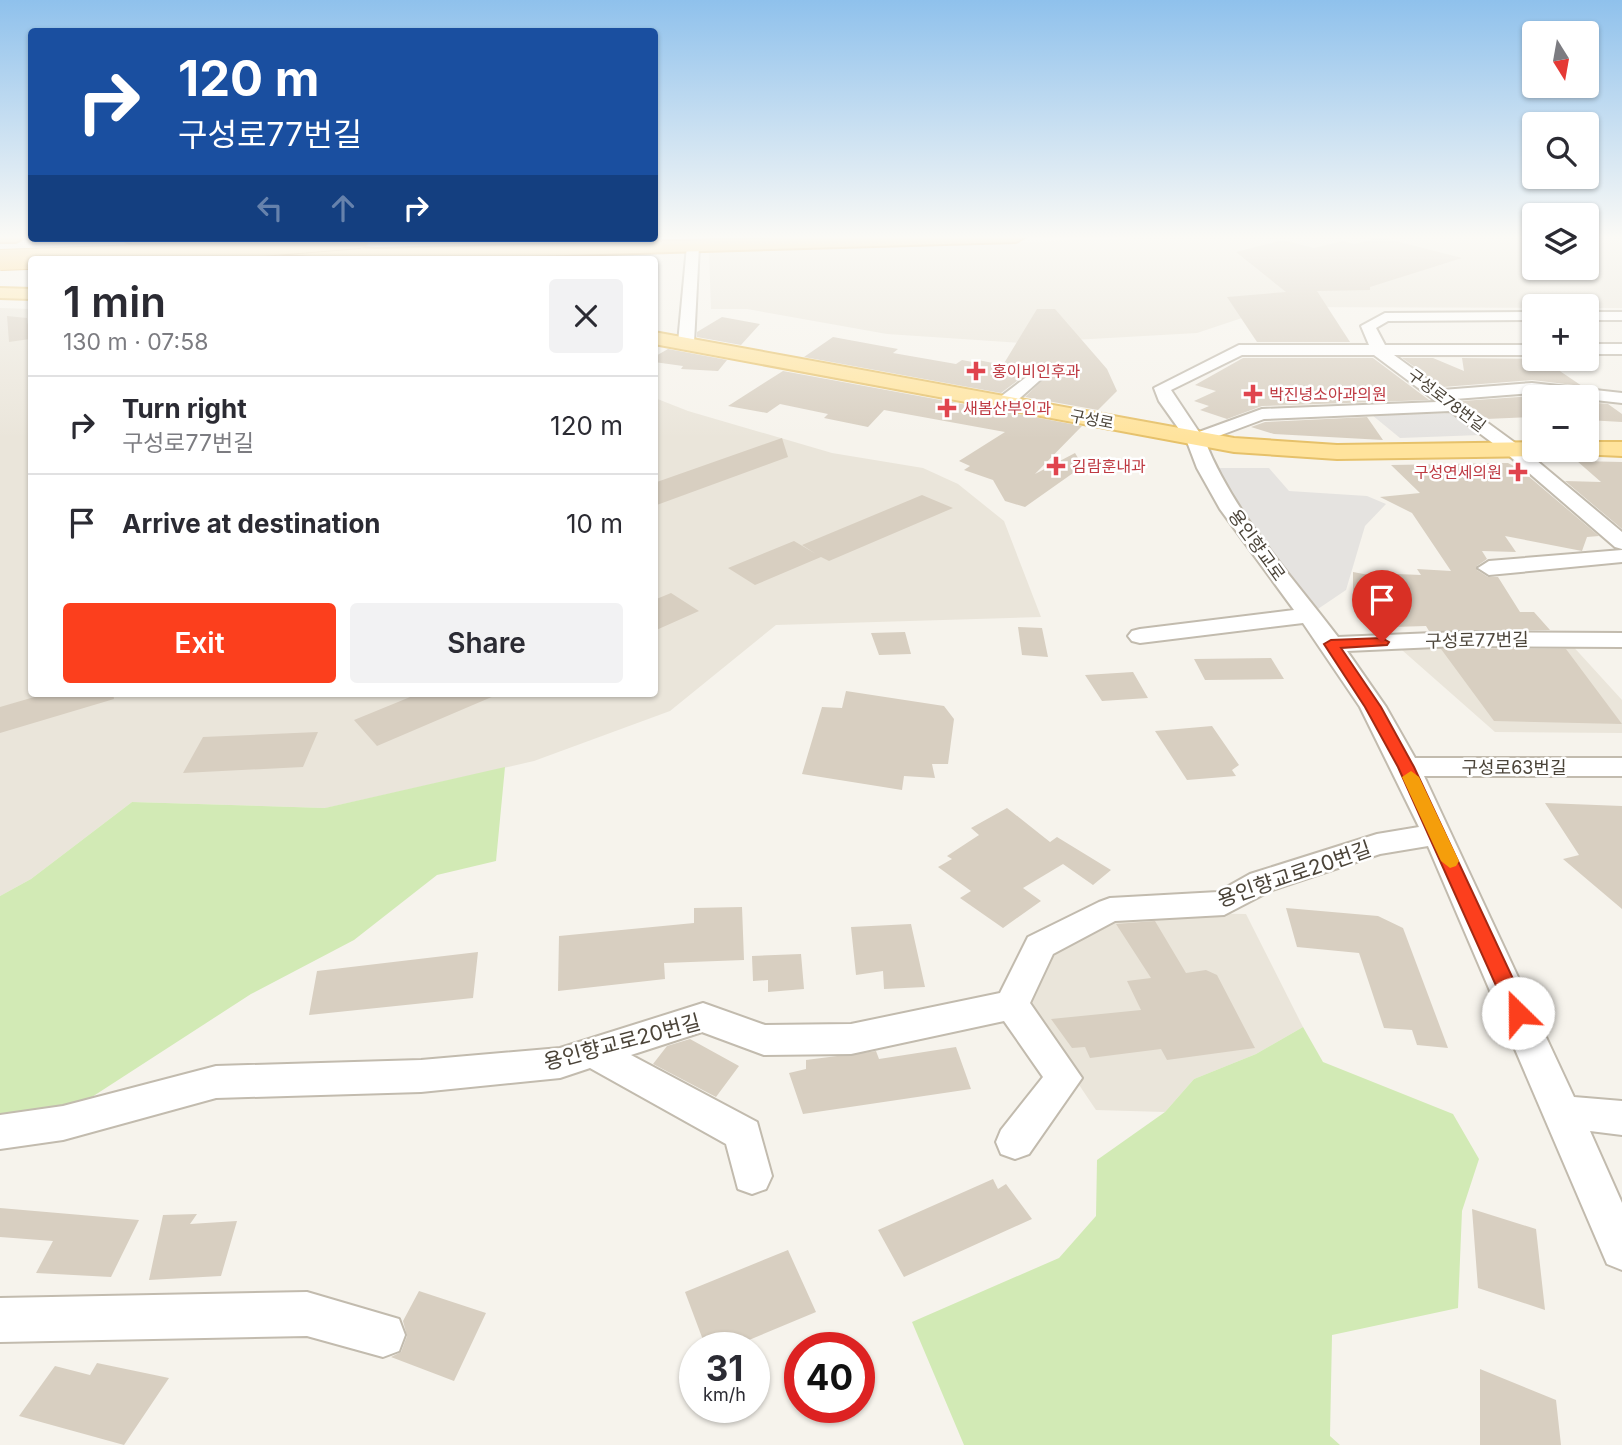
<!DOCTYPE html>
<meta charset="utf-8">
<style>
body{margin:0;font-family:Inter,"Noto Sans KR",sans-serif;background:#f2f2f3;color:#2b2b33;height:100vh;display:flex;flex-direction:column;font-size:26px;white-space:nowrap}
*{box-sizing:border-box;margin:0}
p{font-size:23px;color:#7c7c81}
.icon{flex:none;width:38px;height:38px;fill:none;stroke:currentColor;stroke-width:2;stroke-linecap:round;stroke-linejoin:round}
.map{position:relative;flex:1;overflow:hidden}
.details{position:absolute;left:28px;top:256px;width:630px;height:441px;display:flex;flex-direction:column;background:#fff;border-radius:7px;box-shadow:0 2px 5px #0004}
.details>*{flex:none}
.guide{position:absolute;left:28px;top:28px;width:630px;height:214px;border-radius:7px;box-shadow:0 2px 5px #0004;background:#1a4fa0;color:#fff;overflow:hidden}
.needle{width:46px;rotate:169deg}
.fabs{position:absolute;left:1522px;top:21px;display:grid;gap:14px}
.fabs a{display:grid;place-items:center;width:77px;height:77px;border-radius:7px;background:#fff;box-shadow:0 2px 5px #0004;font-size:35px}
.speed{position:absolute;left:679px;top:1332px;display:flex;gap:14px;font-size:35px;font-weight:700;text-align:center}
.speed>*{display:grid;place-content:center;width:91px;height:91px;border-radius:50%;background:#fff;box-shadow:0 2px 5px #0004;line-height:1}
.speed small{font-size:18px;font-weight:400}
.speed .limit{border:10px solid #d22;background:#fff;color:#111}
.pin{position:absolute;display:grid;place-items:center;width:60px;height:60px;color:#fff;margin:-72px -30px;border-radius:50% 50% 50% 0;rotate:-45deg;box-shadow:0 0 7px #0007}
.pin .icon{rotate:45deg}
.me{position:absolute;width:77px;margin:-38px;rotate:337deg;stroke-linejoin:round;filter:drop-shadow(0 0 5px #0008)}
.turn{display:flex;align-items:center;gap:24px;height:147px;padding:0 35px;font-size:32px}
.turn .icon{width:91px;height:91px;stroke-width:2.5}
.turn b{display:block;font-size:49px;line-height:60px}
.lanes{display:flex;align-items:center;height:66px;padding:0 35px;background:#0003;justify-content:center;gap:35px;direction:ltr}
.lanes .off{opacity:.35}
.round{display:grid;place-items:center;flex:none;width:74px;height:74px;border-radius:7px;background:#f2f2f3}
.overview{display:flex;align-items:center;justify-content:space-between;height:119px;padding:0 35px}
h1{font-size:42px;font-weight:600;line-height:52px}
.primary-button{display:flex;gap:14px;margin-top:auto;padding:14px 35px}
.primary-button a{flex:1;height:80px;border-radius:7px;background:#fc3f1d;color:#fff;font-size:28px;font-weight:600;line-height:80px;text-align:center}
.primary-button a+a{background:#f2f2f3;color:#2b2b33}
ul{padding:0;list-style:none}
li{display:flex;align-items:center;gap:21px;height:98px;padding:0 35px;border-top:2px solid #e1e1e2}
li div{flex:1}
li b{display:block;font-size:26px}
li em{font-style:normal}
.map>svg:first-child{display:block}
.residential{fill:#eae5da}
.green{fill:#d2eab5}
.parking{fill:#e5e3e0}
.building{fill:#d8cfc1}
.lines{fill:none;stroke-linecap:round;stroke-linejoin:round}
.minor-casing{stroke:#c2bbae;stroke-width:4}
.major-casing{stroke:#e6c16a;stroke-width:4}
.highway-casing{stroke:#e0a43c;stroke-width:4}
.minor{fill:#fff;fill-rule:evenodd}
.major{fill:#ffe39c;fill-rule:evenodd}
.highway{fill:#ffcf6e;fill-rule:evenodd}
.highway-bridge-casing{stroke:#e0a43c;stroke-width:22;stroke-linecap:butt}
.highway-bridge{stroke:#ffcf6e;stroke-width:20}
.route{fill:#fc3f1d;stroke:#a42913;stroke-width:2}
.slow{fill:#f59e0b}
.health-dot{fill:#e0444e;stroke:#fff;stroke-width:2.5}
.labels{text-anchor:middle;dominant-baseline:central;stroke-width:5;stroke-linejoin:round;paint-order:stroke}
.far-health-label{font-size:16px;fill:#be3a42;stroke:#fff;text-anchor:start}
.far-street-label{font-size:16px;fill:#4b4439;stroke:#fff}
.street-label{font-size:18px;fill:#4b4439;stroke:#fff}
.near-street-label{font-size:21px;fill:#4b4439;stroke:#fff}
</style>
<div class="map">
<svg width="1622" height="1445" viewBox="0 0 1622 1445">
<rect width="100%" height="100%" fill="#f6f3ec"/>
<path class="residential" d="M1166 237H1535V268H1587V237H1622V308L1275 307 1197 333 1020 343 887 334 747 309H711L709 253Z
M0 308 31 309 32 693H654L655 398 688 411 832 453 923 468 958 484 1004 521 1041 617 776 625 670 711 534 761 326 808 132 802 31 879 0 896Z
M1394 643H1570L1622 700V733L1495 732Z
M1161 913 1246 914 1303 1027 1256 1054 1194 1079 1165 1112 1096 1110 1023 1002 1050 955 1110 920Z"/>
<path class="green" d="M505 767 496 861 437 875 354 940 251 994 61 1117 0 1126V896L31 879 132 802 325 808Z
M1303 1027 1323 1062 1453 1114 1479 1159 1462 1211 1458 1308 1332 1335 1330 1436 1340 1445H964L912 1322 1059 1258 1096 1216 1097 1160 1165 1112 1194 1079 1256 1054Z"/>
<path class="parking" d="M1453 413 1480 435 1400 438 1372 415Z
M1206 468H1269L1289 491 1367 496 1386 504 1365 526 1346 590 1309 615Z"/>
<path class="building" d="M1380 237 1462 258 1370 287V290L1317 291 1350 342H1257L1227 297 1286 292 1236 252 1283 240 1314 248 1343 241 1355 244Z
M1037 309H1055L1107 369 1117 391 1098 410 1025 397 1052 371 1042 362 1001 393 804 357 833 337 898 349 893 353 956 364 962 360 978 363V360L1003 365Z
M7 316 27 318 30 339 9 342Z
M722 317 760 324 741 345 697 337V332Z
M668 349 727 360 718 371 681 369 683 366 654 362V357Z
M1243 358H1373L1429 400 1262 406 1227 419 1200 410 1209 406 1194 401 1216 391 1195 385Z
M1402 358H1433L1464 371 1462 358 1542 359 1582 386 1532 380 1443 387Z
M783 371 1082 426 1035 474 1075 453 1083 466 1025 507 1005 501 993 480 964 470 970 466 959 461 1005 432 884 410 868 427 824 418 828 414 780 404 767 413 728 406Z
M1532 396 1546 397H1535V417L1486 419 1462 401Z
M1587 402 1608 404 1622 414V422L1587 420Z
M1367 417 1383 440 1274 434 1251 427 1265 422Z
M782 438 788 457 654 506V483Z
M1577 461 1622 462V529L1565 481 1601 482Z
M1508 463 1521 470 1599 536 1587 537 1582 551 1505 536 1516 552 1482 551 1487 559 1477 566V570L1488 577H1498L1520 612H1534L1550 630 1429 631 1426 626 1393 627 1381 611 1367 610 1353 591V572L1401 581 1397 574 1421 575 1417 569 1451 571 1412 513 1380 497 1420 493 1391 465Z
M922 495 953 508 829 561 821 557 755 585 728 568 794 541 816 554 802 545Z
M671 593 699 611 654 631V600Z
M1018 627 1042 628 1048 657 1022 655Z
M905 632 911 654 879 655 871 633Z
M1441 649H1566L1622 724 1494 721Z
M1271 658 1284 679 1205 680 1194 659Z
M1133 672 1148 698 1102 701 1085 675Z
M846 691 944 706 954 719 948 764H932L935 778 904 776 902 790 802 774 822 707 842 708Z
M48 693H113L114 699 0 733V707Z
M420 693H501L377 746 354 720Z
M1212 726 1239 765 1232 770 1236 776 1187 780 1155 731Z
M318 732 303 767 183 773 203 737Z
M1545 803 1622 806V909L1563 859 1579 855Z
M1007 808 1050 842 1057 837 1111 870 1093 885 1063 864 1023 888 1041 901 1003 928 960 898 971 891 938 867 952 859 947 856 979 835 971 828Z
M742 907 744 960 664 963 665 979 558 991 559 936 694 923V908Z
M1286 908 1378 916 1403 928 1448 1048 1417 1045 1412 1030 1384 1028 1359 953 1297 947Z
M1155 921 1186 973 1206 970 1217 975 1255 1048 1167 1060 1161 1049 1090 1058 1085 1047 1072 1048 1051 1019 1141 1010 1127 981 1151 978 1116 924Z
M911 924 925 987 884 989 883 971 856 975 851 927Z
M478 952 473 998 309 1015 317 971Z
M801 954 804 989 768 992V980L753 981 752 956Z
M690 1039 739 1066 716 1097 653 1064 667 1046Z
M956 1047 971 1089 803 1114 789 1073 806 1069V1060L876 1051 879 1059Z
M993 1179 998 1189 1006 1184 1032 1219 904 1277 878 1230Z
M0 1208 139 1220 111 1277 36 1273 53 1241 0 1237Z
M1472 1209 1536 1229 1545 1310 1478 1288Z
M197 1214 190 1224 237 1221 221 1276 149 1280 163 1215Z
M788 1250 816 1312 730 1348H706L685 1292Z
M419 1291 486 1313 454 1381 391 1357 401 1352 407 1336 403 1321Z
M97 1363 169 1378 124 1445 19 1416 55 1366 90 1375Z
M1480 1369 1556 1400 1561 1445H1480Z"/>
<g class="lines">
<g class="minor-casing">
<path id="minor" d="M693 242 699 246 694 343 686 348 678 343 687 246Z
M1535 312V320L1388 321 1376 328 1385 345H1535V355H1394L1442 390 1532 383 1622 393V403L1532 393 1455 399 1518 445 1622 532V549L1615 547 1506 453 1450 411 1264 419 1205 441C1234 514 1291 575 1338 637L1458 632 1622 633V647L1458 646 1347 651 1386 707 1415 758H1622V776H1424L1574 1097 1622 1101V1135L1590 1131 1622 1203V1270L1607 1264 1428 846 1380 854 1272 890 1224 915 1115 921 1053 954 1030 1003 1082 1078 1029 1154 1015 1159 1001 1154 996 1142 1001 1130 1043 1077 1004 1021 851 1054 764 1055 702 1032 631 1055 757 1122 772 1176 766 1189 752 1194 738 1189 726 1144 590 1068 560 1078 421 1092 216 1098 63 1140 0 1149V1115L63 1106 216 1066 421 1060 560 1048 703 1003 765 1025 851 1024 1000 993 1028 937 1099 902 1110 898 1218 892 1250 874 1377 834 1419 827 1360 707 1303 623 1140 643 1132 641 1128 636 1132 631 1140 629 1294 610 1220 509 1197 468 1186 439 1159 401 1154 388 1239 345H1369L1361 326 1385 313ZM1242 355H1374L1437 402 1262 409 1199 432 1171 390Z
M1587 312H1622V320H1587Z
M1587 344H1622V354H1587Z
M1042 365 1050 370 1048 373 1011 406H999L997 402 999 398Z
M1622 550V562L1489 575 1478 568 1489 561Z
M307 1292 399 1319 405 1335 399 1351 383 1357 307 1336 0 1342V1298Z"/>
</g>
<g class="major-casing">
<path id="major" d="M0 288 32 289V299L0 298Z
M654 332 1234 438 1337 445 1535 442V450H1546L1535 456 1337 459 1234 452 654 344Z
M1587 442H1622V456L1579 454 1576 450H1587Z"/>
</g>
<g class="highway-casing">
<path id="highway" d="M0 237H25L16 242H0Z
M825 237H1025L1016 242 430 259H354L129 243 120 238H207L376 249Z"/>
</g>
<use href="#minor" class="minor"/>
<use href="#major" class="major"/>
<use href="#highway" class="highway"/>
<g class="highway-bridge-casing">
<path id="highway-bridge" d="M0 260 164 254 360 238"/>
</g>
<use href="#highway-bridge" class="highway-bridge"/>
</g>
<linearGradient id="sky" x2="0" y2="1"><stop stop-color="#8fc1ec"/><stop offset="0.54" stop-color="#fbfaf6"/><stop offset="1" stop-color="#fbfaf6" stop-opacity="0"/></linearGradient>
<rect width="1622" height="439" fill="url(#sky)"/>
<path class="route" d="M1382 638 1389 642 1387 645 1341 648 1381 707 1414 767 1529 1013 1526 1019 1518 1022 1511 1019 1398 767 1365 707 1324 644 1331 640Z"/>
<path class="slow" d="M1411 771 1419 777 1459 861 1456 866 1450 868 1441 861 1402 777Z"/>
<g class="health-dot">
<path d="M972.5 360.5h7v7h7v7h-7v7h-7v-7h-7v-7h7z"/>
<path d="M1249.5 383.5h7v7h7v7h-7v7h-7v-7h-7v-7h7z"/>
<path d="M943.5 397.5h7v7h7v7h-7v7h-7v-7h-7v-7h7z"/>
<path d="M1052.5 455.5h7v7h7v7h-7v7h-7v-7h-7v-7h7z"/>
<path d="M1514.5 461.5h7v7h7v7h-7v7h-7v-7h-7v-7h7z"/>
</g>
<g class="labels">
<g class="far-health-label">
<text x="992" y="371">홍이비인후과</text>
<text x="1269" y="394">박진녕소아과의원</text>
<text x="963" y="408">새봄산부인과</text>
<text x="1072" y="466">김람훈내과</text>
<text x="1502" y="472" text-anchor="end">구성연세의원</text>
</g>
<g class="far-street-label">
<text transform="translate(1447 400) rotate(37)">구성로78번길</text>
<text transform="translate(1092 419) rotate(11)">구성로</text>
</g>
<g class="street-label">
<text transform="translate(1257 545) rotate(54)">용인향교로</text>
<text transform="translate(1477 640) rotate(-1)">구성로77번길</text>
<text x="1514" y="767">구성로63번길</text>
</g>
<g class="near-street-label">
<text transform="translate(1294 874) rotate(-19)">용인향교로20번길</text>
<text transform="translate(622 1042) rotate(-15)">용인향교로20번길</text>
</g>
</g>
</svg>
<div class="fabs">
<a><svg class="needle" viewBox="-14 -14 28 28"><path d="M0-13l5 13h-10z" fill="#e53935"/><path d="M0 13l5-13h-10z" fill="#7c7c81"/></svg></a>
<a><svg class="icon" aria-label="search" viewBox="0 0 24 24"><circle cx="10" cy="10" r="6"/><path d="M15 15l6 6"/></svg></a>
<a><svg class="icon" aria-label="layers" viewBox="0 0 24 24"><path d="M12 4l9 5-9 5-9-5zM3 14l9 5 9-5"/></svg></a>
<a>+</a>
<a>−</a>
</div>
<div class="speed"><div>31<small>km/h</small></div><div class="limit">40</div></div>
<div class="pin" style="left:1382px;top:642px;background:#d93025"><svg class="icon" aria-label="arrive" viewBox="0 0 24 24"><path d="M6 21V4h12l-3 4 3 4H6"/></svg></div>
<svg class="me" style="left:1518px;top:1013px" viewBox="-20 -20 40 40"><circle r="19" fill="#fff"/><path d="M0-13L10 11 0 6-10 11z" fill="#fc3f1d"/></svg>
<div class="guide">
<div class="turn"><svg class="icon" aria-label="right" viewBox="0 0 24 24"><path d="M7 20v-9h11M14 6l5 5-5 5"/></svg><div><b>120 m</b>구성로77번길</div></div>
<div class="lanes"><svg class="icon off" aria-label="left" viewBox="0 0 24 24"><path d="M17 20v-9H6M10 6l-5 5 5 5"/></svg><svg class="icon off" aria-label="ahead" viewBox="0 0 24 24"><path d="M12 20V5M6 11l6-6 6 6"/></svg><svg class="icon" aria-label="right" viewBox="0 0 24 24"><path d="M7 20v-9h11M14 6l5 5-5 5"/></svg></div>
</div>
<section class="details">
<div class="overview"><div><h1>1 min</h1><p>130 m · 07:58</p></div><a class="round"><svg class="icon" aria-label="close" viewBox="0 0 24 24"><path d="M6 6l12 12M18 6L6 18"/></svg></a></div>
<ul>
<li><svg class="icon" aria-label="right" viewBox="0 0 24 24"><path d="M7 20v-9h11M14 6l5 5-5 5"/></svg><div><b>Turn right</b><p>구성로77번길</p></div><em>120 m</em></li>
<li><svg class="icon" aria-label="arrive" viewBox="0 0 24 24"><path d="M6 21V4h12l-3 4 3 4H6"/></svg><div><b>Arrive at destination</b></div><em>10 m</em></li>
</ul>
<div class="primary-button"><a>Exit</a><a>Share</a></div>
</section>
</div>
